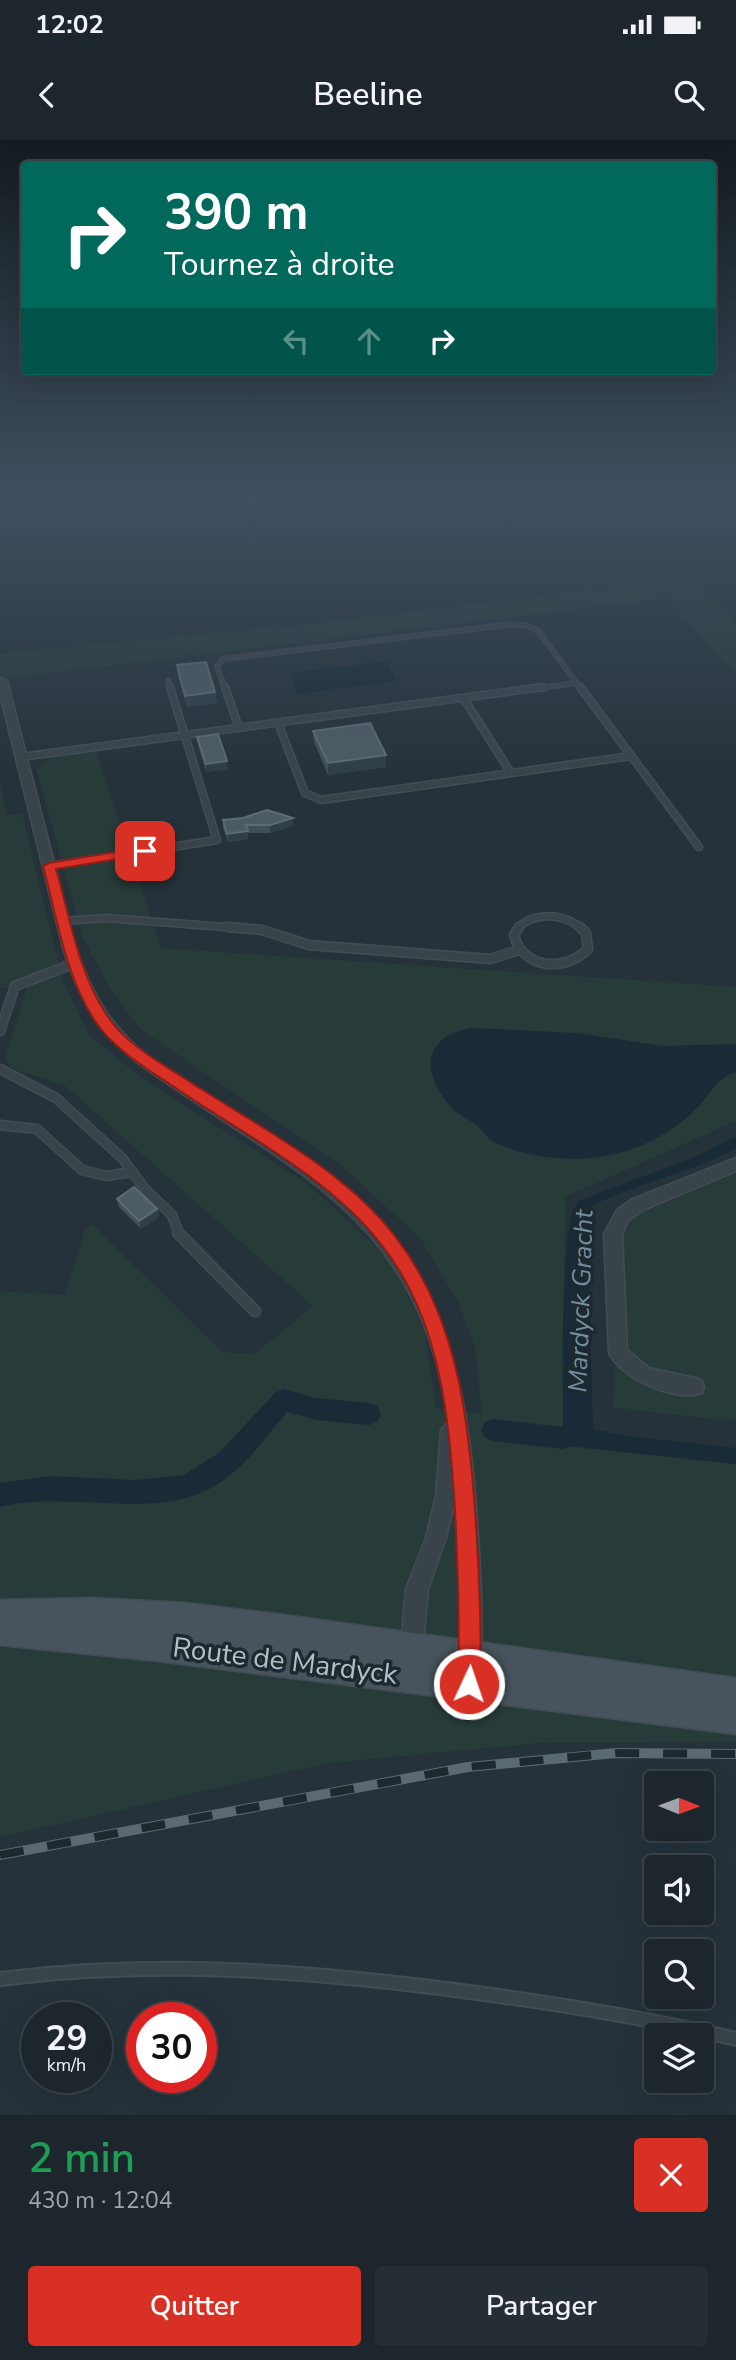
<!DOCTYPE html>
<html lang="fr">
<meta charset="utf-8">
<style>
body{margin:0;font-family:"Nunito Sans",sans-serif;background:#252e34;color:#f1f3f6;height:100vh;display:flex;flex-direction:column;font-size:26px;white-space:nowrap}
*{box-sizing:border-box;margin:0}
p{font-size:23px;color:#a0a5a9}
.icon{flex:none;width:38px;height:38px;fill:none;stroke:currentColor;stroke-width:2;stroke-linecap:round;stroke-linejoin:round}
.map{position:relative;height:1975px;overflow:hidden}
.drawer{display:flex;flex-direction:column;background:#1c262c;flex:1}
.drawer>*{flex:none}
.banner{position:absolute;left:21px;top:21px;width:695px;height:214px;border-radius:7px;box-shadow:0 7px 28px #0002,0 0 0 2px #3a4348;background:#00695c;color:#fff;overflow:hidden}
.needle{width:46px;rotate:91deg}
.tools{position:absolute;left:644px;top:1631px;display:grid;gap:14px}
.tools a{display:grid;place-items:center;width:70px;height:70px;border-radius:7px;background:#1c262c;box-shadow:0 7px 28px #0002,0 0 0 2px #3a4348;font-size:35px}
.speed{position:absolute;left:21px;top:1862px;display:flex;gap:14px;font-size:35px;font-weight:700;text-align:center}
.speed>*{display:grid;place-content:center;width:91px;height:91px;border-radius:50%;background:#1c262c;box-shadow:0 7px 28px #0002,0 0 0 2px #3a4348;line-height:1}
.speed small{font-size:18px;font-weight:400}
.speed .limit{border:10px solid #d22;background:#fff;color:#111}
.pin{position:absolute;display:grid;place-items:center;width:60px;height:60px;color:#fff;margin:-30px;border-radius:14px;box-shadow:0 4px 10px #0006}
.me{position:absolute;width:77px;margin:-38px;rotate:3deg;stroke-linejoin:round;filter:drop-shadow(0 0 5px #0008)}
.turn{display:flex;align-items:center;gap:24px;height:147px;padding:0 28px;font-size:32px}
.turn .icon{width:91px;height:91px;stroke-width:2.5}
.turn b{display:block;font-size:49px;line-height:60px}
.lanes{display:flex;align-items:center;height:66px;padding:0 28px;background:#0003;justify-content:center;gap:35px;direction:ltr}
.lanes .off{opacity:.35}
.round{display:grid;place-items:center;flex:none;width:74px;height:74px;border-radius:7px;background:#252e34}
.head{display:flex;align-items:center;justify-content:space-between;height:119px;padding:0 28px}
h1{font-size:42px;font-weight:600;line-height:52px;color:#1e9e55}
.cta{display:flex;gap:14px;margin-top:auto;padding:14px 28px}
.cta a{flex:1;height:80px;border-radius:7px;background:#d93025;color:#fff;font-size:28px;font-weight:600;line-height:80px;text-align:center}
.cta a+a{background:#252e34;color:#f1f3f6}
.status{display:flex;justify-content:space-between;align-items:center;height:49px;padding:0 35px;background:#1c262c;direction:ltr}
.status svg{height:19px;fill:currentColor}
header{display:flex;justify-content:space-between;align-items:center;height:91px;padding:0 28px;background:#1c262c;font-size:32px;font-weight:600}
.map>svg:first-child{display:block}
.green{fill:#273b39}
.water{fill:#192b37}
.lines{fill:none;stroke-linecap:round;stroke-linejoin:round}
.canal{fill:#192b37;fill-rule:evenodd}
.service-far4-casing{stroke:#424d53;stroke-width:6}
.service-far3-casing{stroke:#424d53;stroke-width:9}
.service-far2-casing{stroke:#424d53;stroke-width:11}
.service-far1-casing{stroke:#424d53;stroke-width:13}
.service-casing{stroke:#424d53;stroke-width:16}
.minor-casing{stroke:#424d53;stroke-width:3}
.secondary-casing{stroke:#424d53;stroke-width:3}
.service-far4{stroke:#39444a;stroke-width:4.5}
.service-far3{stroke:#39444a;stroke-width:6}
.service-far2{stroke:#39444a;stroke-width:8}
.service-far1{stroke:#39444a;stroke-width:10}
.service{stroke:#39444a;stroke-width:12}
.minor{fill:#39444a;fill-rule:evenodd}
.secondary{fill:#47545d;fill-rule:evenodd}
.rail-casing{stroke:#5b6971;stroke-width:10}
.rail{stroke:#1e292f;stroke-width:8;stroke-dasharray:24;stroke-linecap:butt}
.wall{fill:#414f58}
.shaded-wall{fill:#303f47}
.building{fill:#4d5b64;stroke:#5d6b73;stroke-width:2}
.route{fill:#d93025;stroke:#8d1f18;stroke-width:2}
.labels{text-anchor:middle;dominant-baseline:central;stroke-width:7;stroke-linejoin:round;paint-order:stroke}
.water-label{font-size:26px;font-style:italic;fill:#718fa1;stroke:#1e292f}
.near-street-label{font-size:28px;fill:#b4bfc6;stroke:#1e292f}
</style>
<div class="status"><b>12:02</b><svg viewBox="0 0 49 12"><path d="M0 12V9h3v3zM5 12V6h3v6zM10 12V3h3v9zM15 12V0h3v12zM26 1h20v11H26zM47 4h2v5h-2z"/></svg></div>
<header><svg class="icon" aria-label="back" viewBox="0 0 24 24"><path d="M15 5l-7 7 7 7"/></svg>Beeline<svg class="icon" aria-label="search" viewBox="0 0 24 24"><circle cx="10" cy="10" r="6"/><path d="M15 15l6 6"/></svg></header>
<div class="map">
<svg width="736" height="1975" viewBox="0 0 736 1975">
<rect width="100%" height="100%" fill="#25323a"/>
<path class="green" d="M690 437 736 483V534L667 458 0 539V514L322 483Z
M96 610 161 808 736 847V981L565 1057 563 1290 517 1282 537 1287 540 1303 736 1324V1602L539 1603 328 1623 0 1697V1151L65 1155 85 1090 93 1085 222 1212 254 1214 313 1166 64 945 10 928 5 917 27 848H0V642L7 675 22 673 63 841 89 895 143 939 308 1044 392 1122 424 1190 436 1268 482 1274 475 1207 458 1162 421 1099 343 1027 140 889 111 850 83 798 36 628 53 616Z
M736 1033V1281L613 1268 623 1098 634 1076Z"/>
<path class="water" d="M386 521 396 541 298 554 290 533Z
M472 888 577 893 663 906 736 904V932C713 940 711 955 694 971 672 992 645 1007 615 1014 578 1023 528 1019 494 1002 486 998 482 989 475 984 466 977 456 974 449 965 420 930 424 896 472 888Z
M736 997V1009C688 1033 635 1044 587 1068L593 1289 627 1296 736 1308V1324L539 1303 537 1287 563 1290C564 1245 558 1090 578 1061L692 1018Z"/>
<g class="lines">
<path class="canal" d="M283 1249 316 1258 369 1263 377 1266 381 1274 377 1282 369 1285 316 1280 287 1272C266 1297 245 1327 216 1345 154 1383 70 1349 0 1367V1343L51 1336 136 1340 184 1335 219 1313 275 1253Z
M493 1279 563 1287 571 1290 575 1298 571 1306 563 1309 493 1301 485 1298 481 1290 485 1282Z"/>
<g class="service-far4-casing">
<path id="service-far4" d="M168 540 171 549
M225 549 217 526 223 519 506 485H524L538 491 581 549
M531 549 577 543"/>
</g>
<g class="service-far3-casing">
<path id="service-far3" d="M225 547 239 588
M580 547 699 707
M464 559 511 633
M278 583 305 653 321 660 631 616
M21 617 544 547
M49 726 217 700 170 547
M63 781 107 778 251 789
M517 789C534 771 564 773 582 789"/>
</g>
<g class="service-far2-casing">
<path id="service-far2" d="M228 787 262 790 309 805 490 819 519 810
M519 787 514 795C523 830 565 832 588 809L586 793 580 787
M0 891 15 846 75 823
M0 929 56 958 122 1018 145 1049 172 1075 179 1094
M0 985 37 989 82 1030 106 1036 132 1032"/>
</g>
<g class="service-far1-casing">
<path id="service-far1" d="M178 1093 255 1171"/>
</g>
<g class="service-casing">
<path id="service" d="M0 1839C158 1819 313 1831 470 1852 559 1864 648 1878 736 1899"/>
</g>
<g class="minor-casing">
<path id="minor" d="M0 538 7 541 76 808C91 853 111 887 148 916 213 961 286 998 346 1049 448 1137 468 1252 477 1379 480 1427 483 1474 481 1522L478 1530 470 1533 462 1530 459 1522 460 1465 455 1360 446 1398 428 1449 422 1515 419 1523 411 1526 403 1523 400 1515 406 1449 426 1398 436 1355 441 1290 448 1282C420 1072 290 1033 138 923 99 893 77 855 63 808L0 554Z
M736 1018V1031L643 1070 629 1080 622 1094 627 1210 649 1228 695 1238 702 1241 704 1247 702 1253C675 1263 621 1238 609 1213L604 1094 617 1070 631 1060Z"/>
</g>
<g class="secondary-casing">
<path id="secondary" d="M92 1458 185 1463 277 1474 736 1538V1594L158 1521 0 1505V1460Z"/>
</g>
<use href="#service-far4" class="service-far4"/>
<use href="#service-far3" class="service-far3"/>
<use href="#service-far2" class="service-far2"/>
<use href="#service-far1" class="service-far1"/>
<use href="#service" class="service"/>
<use href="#minor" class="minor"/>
<use href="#secondary" class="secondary"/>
<g class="rail-casing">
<path id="rail" d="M0 1715 468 1627 616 1613 736 1614"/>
</g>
<use href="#rail" class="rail"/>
</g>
<path class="wall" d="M177 525 215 552 217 563 187 567 178 536Z
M313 591 386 615V627L328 635 314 602Z
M197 597 228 629 206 632 198 605Z
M223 680 293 686 270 693H248V699L228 702 223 688Z
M117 1059 157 1069 159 1077 141 1089 119 1067Z"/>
<path class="shaded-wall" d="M215 552 217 563 187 567 185 556Z
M386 615V627L328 635V623Z
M227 621 228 629 206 632V624Z
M293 678V686L270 693V685Z
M248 691V699L228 702 227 694Z
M157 1069 159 1077 141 1089 139 1081Z"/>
<path class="building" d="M206 522 215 552 185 556 177 525Z
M370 583 386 615 328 623 313 591Z
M218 594 227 621 206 624 197 597Z
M267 670 293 678 270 685H246L248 691 227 694 223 680 243 678Z
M134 1047 157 1069 139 1081 117 1059Z"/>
<linearGradient id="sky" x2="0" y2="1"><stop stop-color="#141c20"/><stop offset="0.56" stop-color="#404f60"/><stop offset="1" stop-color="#404f60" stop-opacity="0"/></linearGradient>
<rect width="736" height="636" fill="url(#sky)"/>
<path class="route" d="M145 707 151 711 149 714 56 729C70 778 78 831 106 874 124 903 159 922 187 940 257 986 342 1028 394 1095 456 1174 468 1273 475 1370 479 1429 482 1486 480 1544L477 1552 469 1556 461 1552 458 1544C460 1486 458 1429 455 1370 449 1278 441 1180 381 1104 330 1039 249 997 180 951 151 931 115 911 95 881 65 835 57 778 43 726L49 723Z"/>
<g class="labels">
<g class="water-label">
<text transform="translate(581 1161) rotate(-88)">Mardyck Gracht</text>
</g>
<g class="near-street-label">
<text transform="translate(285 1521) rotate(7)">Route de Mardyck</text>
</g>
</g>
</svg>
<div class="tools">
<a><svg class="needle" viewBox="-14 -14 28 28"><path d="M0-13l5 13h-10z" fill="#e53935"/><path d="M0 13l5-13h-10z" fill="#a0a5a9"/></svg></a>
<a><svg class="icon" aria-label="sound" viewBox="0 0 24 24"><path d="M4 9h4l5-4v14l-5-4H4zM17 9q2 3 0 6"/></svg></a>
<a><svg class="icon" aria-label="search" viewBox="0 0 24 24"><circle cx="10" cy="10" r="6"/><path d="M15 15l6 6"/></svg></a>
<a><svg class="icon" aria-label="layers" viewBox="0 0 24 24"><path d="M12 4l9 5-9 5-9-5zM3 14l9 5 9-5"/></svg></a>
</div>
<div class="speed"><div>29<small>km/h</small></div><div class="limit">30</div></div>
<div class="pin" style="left:145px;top:711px;background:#d93025"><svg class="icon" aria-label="arrive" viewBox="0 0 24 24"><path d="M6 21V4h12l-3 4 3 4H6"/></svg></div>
<svg class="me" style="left:469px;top:1544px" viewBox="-20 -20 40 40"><circle r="17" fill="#d93025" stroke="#fff" stroke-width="3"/><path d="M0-11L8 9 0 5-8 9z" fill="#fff"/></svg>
<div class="banner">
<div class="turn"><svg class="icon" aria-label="right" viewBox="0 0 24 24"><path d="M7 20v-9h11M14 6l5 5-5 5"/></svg><div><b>390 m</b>Tournez à droite</div></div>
<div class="lanes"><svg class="icon off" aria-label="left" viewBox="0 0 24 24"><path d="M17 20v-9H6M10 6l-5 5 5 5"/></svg><svg class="icon off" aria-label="ahead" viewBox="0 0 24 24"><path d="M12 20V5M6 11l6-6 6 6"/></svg><svg class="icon" aria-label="right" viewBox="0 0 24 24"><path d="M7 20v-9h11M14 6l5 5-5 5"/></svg></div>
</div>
</div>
<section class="drawer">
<div class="head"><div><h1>2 min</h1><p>430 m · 12:04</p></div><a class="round" style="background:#d93025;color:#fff"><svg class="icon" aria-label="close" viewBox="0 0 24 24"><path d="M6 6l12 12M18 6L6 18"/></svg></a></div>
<div class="cta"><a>Quitter</a><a>Partager</a></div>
</section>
